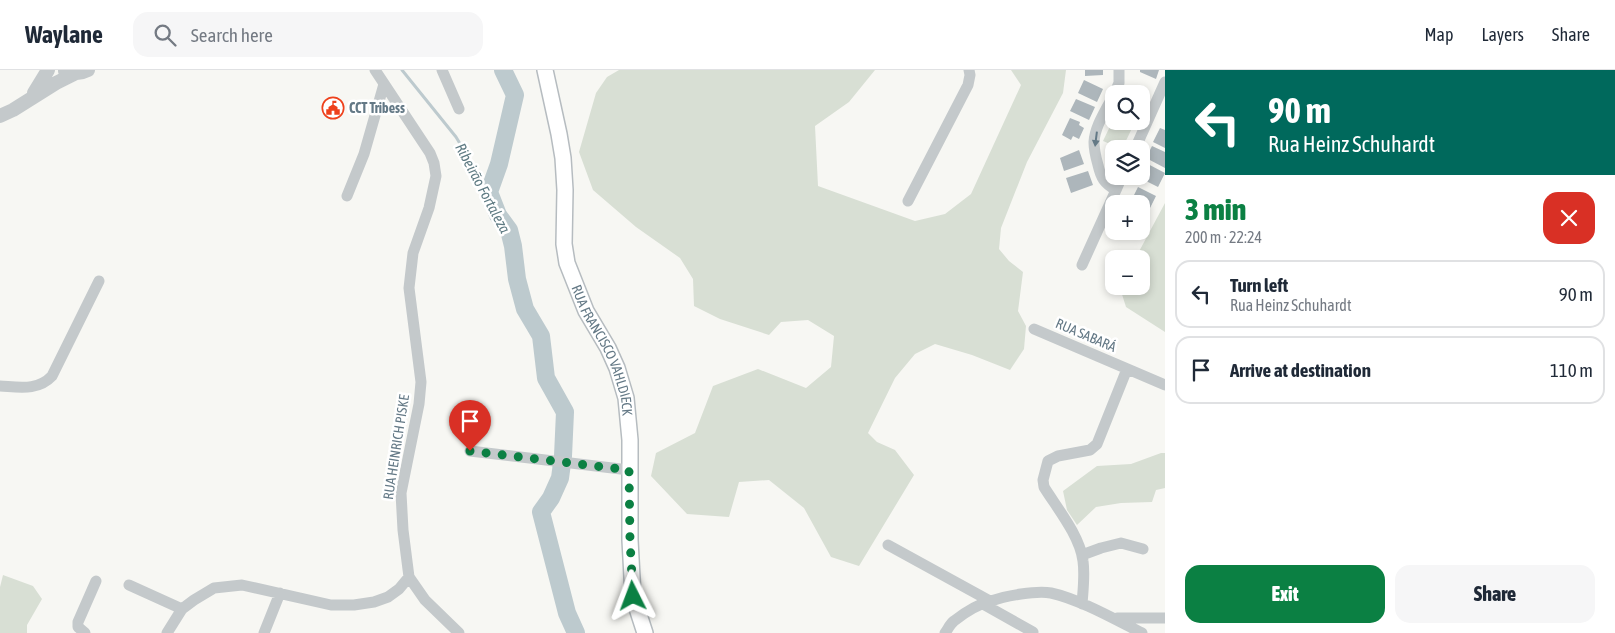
<!DOCTYPE html>
<meta charset="utf-8">
<style>
body{margin:0;font-family:"Asap Condensed",sans-serif;background:#f6f6f7;color:#1f2937;height:100vh;display:flex;flex-direction:column;font-size:19px;white-space:nowrap}
*{box-sizing:border-box;margin:0}
p{font-size:16px;color:#747a83}
.icon{flex:none;width:28px;height:28px;fill:none;stroke:currentColor;stroke-width:2;stroke-linecap:round;stroke-linejoin:round}
.map{position:relative;flex:1;overflow:hidden}
.sheet{display:flex;flex-direction:column;background:#fff;width:450px}
.sheet>*{flex:none}
.hud{background:#00695c;color:#fff;overflow:hidden}
.buttons{position:absolute;left:1105px;top:15px;display:grid;gap:10px}
.buttons a{display:grid;place-items:center;width:45px;height:45px;border-radius:10px;background:#fff;box-shadow:0 2px 8px #0003;font-size:25px}
.pin{position:absolute;display:grid;place-items:center;width:42px;height:42px;color:#fff;margin:-51px -21px;border-radius:50% 50% 50% 0;rotate:-45deg;box-shadow:0 0 5px #0007}
.pin .icon{rotate:45deg}
.me{position:absolute;width:55px;margin:-28px;rotate:357deg;stroke-linejoin:round;filter:drop-shadow(0 0 4px #0008)}
.turn{display:flex;align-items:center;gap:18px;height:105px;padding:0 20px;font-size:22px}
.turn .icon{width:65px;height:65px;stroke-width:2.5}
.turn b{display:block;font-size:35px;line-height:42px}
.round{display:grid;place-items:center;flex:none;width:52px;height:52px;border-radius:15px;background:#f6f6f7}
.headline{display:flex;align-items:center;justify-content:space-between;height:85px;padding:0 20px}
h1{font-size:30px;font-weight:800;line-height:38px;color:#0b8043}
.action{display:flex;gap:10px;margin-top:auto;padding:10px 20px}
.action a{flex:1;height:58px;border-radius:15px;background:#0b8043;color:#fff;font-size:20px;font-weight:800;line-height:58px;text-align:center}
.action a+a{background:#f6f6f7;color:#1f2937}
ul{padding:0;list-style:none}
li{display:flex;align-items:center;gap:15px;height:68px;margin:0 10px 8px;padding:0 10px;border:2px solid #e0e1e3;border-radius:15px}
li div{flex:1}
li b{display:block;font-size:19px}
li em{font-style:normal}
header{display:flex;align-items:center;gap:30px;box-sizing:border-box;height:70px;padding:0 25px;background:#fff;border-bottom:1px solid #e0e1e3}
header strong{font-size:24px}
nav{display:flex;gap:28px;margin-inline-start:auto;font-size:18px}
.search{width:350px;height:45px;background:#f6f6f7;display:flex;align-items:center;gap:12px;box-sizing:border-box;padding:0 18px;border-radius:15px;color:#747a83;font-size:19px}
main{display:flex;flex:1;min-height:0}
.map>svg:first-child{display:block}
.green{fill:#d8dfd4}
.lines{fill:none;stroke-linecap:round;stroke-linejoin:round}
.stream{stroke:#bdcace;stroke-width:3}
.river{stroke:#bdcace;stroke-width:18}
.building{fill:#adb6bb}
.secondary-casing{stroke:#b6bcc0;stroke-width:18}
.minor{stroke:#c4c9cb;stroke-width:11}
.tertiary{stroke:#c4c9cb;stroke-width:14}
.secondary{stroke:#fff;stroke-width:15}
.oneway{fill:#647986}
.route{stroke:#0b8043;stroke-width:9;stroke-dasharray:0 16.2}
.labels{text-anchor:middle;dominant-baseline:central;stroke-width:5;stroke-linejoin:round;paint-order:stroke}
.poi-label{font-size:14px;font-weight:bold;fill:#647986;stroke:#fff;text-anchor:start}
.street-label{font-size:14px;fill:#647986;stroke:#fff}
.water-label{font-size:15px;font-style:italic;fill:#5f7b83;stroke:#fff}
</style>
<header>
<strong>Waylane</strong>
<div class="search"><svg class="icon" aria-label="search" viewBox="0 0 24 24"><circle cx="10" cy="10" r="6"/><path d="M15 15l6 6"/></svg>Search here</div>
<nav><a>Map</a><a>Layers</a><a>Share</a></nav>
</header>
<main>
<div class="map">
<svg width="1165" height="563" viewBox="0 0 1165 563">
<rect width="100%" height="100%" fill="#f7f7f3"/>
<path class="green" d="M619 0H875L849 32 815 56 818 116 915 151 945 144 971 124 1021 15 1011 0H1066L1063 23 1027 92 1001 158 999 179 1009 191 1023 202 1018 241 1026 256 1024 279 1010 300 972 285 935 274 915 284 895 308 868 363 877 372 895 380 914 405 859 496 831 487 804 438 769 410 739 412 729 447 687 444 651 406 656 383 695 363 713 316 758 299 806 318 831 297 834 266 808 250 781 252 769 265 720 249 694 236 693 209 680 188 636 157 593 120 579 82 596 23 607 7Z
M1114 48V51L1135 52 1122 79 1103 71Z
M1165 133V262L1126 237 1120 218 1121 216H1141V189H1135Z
M1161 383H1165V418L1156 420 1152 432 1121 433 1096 437 1077 455 1067 440 1063 421 1097 396 1131 394Z
M3 505 33 516 42 529 27 555V563H0V517Z"/>
<g class="lines">
<path class="stream" d="M402 0 456 67 489 122"/>
<path class="river" d="M503 0 515 25 499 94 489 122 498 145 509 160 513 176 517 209 525 239 541 266 546 308 565 342 563 386 560 408 551 428 541 442 567 543 576 563"/>
</g>
<path class="building" d="M1085 0H1103V5L1085 6Z
M1140 0H1159L1156 9 1140 2Z
M1084 10 1103 19 1097 32 1078 23Z
M1076 29 1095 37 1089 50 1070 41Z
M1070 48 1080 52 1079 55 1084 58 1079 69 1073 66 1071 70 1062 65Z
M1160 58 1165 60V78L1153 72Z
M1152 76 1165 82V98L1146 88Z
M1079 80 1084 94 1064 101 1060 88Z
M1144 92 1165 103 1158 117 1136 106H1141V98Z
M1088 101 1093 115 1071 123 1066 108Z
M1138 117 1156 126 1149 140 1141 136V134H1137L1131 131Z"/>
<g class="lines">
<g class="secondary-casing">
<g id="secondary">
<path id="s1" d="M545 0 559 64 563 88 565 120 564 174 567 193 586 241 608 278 617 298 626 328 630 370V470L633 526 645 563"/>
</g>
</g>
<path class="minor" d="M442 0 459 39
M1114 24C1107 39 1095 55 1094 72 1094 80 1096 88 1098 95 1101 108 1104 113 1116 120L1122 106
M1114 24 1119 13V0
M1135 79 1165 12
M347 126 364 84 384 14
M908 131 968 15 970 5 969 0
M1082 195 1116 120
M1034 259 1165 315
M0 316C19 317 38 321 52 306L99 211
M470 381 629 400
M888 475 990 531
M1082 485 1101 478 1121 473 1143 479
M409 507 425 530 459 563
M129 515 182 539
M983 534 1033 562
M1082 534C1083 520 1085 505 1083 491 1080 466 1057 438 1044 417L1043 410 1048 391 1058 386 1090 380 1097 374 1127 299
M1117 548H1165
M85 563 78 557V552L96 511
M167 563 182 539 194 530 214 518 242 515 331 535H354L374 532 388 527 399 519 409 507 403 460 401 423 419 334 421 312 409 218 413 183 429 138 436 106 434 93 430 83 375 0
M264 563 280 523
M945 563C948 559 950 554 954 551 964 543 979 534 991 531 1005 526 1037 520 1051 523 1079 529 1116 550 1142 563"/>
<path class="tertiary" d="M65 1C74 4 80 4 88 0
M34 23 48 0
M0 46 13 40 56 13 74 4"/>
<use href="#secondary" class="secondary"/>
</g>
<defs><path id="oneway-solid" d="M-6-.8H1V-3.2L6.5 0L1 3.2V.8H-6Z" transform="scale(1.25)"/></defs>
<use class="oneway" href="#oneway-solid" transform="translate(1096 69) rotate(97)"/>
<g class="lines">
<path class="route" d="M470 381 629 400 630 470 633 526"/>
</g>
<defs>
<g id="civic-ring" transform="scale(1.125)"><circle r="9.5" fill="#fff" stroke="#ee411c" stroke-width="1.5"/><path d="M-.6-6.5H3V-4.5H.6V-3L4-1V1h2V6H-6V1h2V-1L-.6-3ZM-1.2 2.5V6h2.4V2.5Z" fill="#ee411c"/></g>
</defs>
<g fill-rule="evenodd">
<use href="#civic-ring" x="333" y="38"/>
</g>
<g class="labels">
<g class="poi-label">
<text x="349" y="38">CCT Tribess</text>
</g>
<g class="street-label">
<text transform="translate(1086 265) rotate(23)">RUA SABARÁ</text>
<text stroke="none"><textPath href="#s1" startOffset="290">RUA FRANCISCO VAHLDIECK</textPath></text>
<text transform="translate(396 377) rotate(-81)">RUA HEINRICH PISKE</text>
</g>
<g class="water-label">
<text transform="translate(483 118) rotate(62)">Ribeirão Fortaleza</text>
</g>
</g>
</svg>
<div class="buttons">
<a><svg class="icon" aria-label="search" viewBox="0 0 24 24"><circle cx="10" cy="10" r="6"/><path d="M15 15l6 6"/></svg></a>
<a><svg class="icon" aria-label="layers" viewBox="0 0 24 24"><path d="M12 4l9 5-9 5-9-5zM3 14l9 5 9-5"/></svg></a>
<a>+</a>
<a>−</a>
</div>
<div class="pin" style="left:470px;top:381px;background:#d93025"><svg class="icon" aria-label="arrive" viewBox="0 0 24 24"><path d="M6 21V4h12l-3 4 3 4H6"/></svg></div>
<svg class="me" style="left:633px;top:526px" viewBox="-20 -20 40 40"><path d="M0-17L14 15 0 8-14 15z" fill="#0b8043" stroke="#fff" stroke-width="4"/></svg>
</div>
<section class="sheet">
<div class="hud">
<div class="turn"><svg class="icon" aria-label="left" viewBox="0 0 24 24"><path d="M17 20v-9H6M10 6l-5 5 5 5"/></svg><div><b>90 m</b>Rua Heinz Schuhardt</div></div>
</div>
<div class="headline"><div><h1>3 min</h1><p>200 m · 22:24</p></div><a class="round" style="background:#d93025;color:#fff"><svg class="icon" aria-label="close" viewBox="0 0 24 24"><path d="M6 6l12 12M18 6L6 18"/></svg></a></div>
<ul>
<li><svg class="icon" aria-label="left" viewBox="0 0 24 24"><path d="M17 20v-9H6M10 6l-5 5 5 5"/></svg><div><b>Turn left</b><p>Rua Heinz Schuhardt</p></div><em>90 m</em></li>
<li><svg class="icon" aria-label="arrive" viewBox="0 0 24 24"><path d="M6 21V4h12l-3 4 3 4H6"/></svg><div><b>Arrive at destination</b></div><em>110 m</em></li>
</ul>
<div class="action"><a>Exit</a><a>Share</a></div>
</section>
</main>
